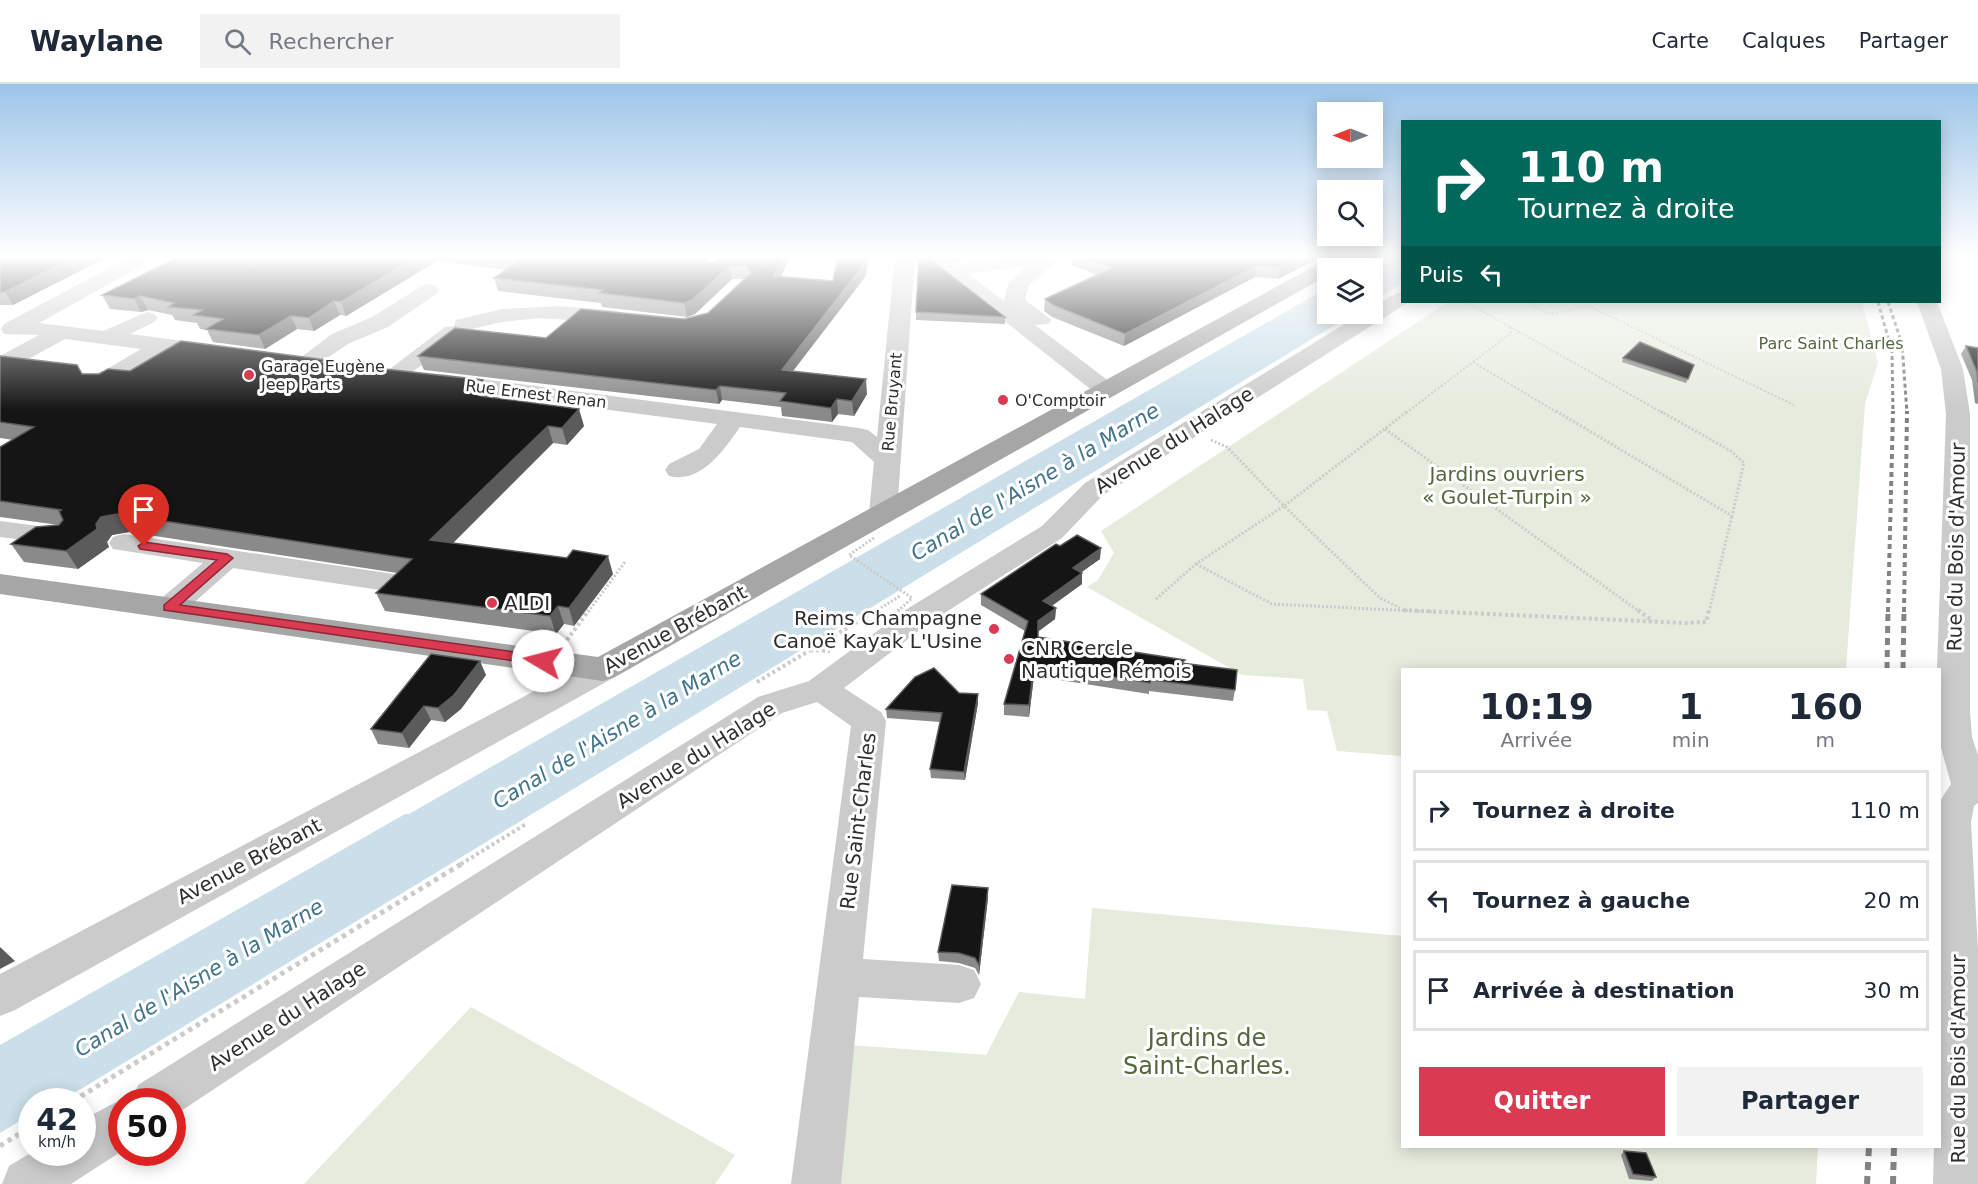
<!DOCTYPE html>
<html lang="fr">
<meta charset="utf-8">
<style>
body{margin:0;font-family:"DejaVu Sans",sans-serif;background:#f2f2f3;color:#1f2937;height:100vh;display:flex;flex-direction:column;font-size:22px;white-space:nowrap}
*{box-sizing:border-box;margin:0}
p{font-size:20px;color:#747a83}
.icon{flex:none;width:33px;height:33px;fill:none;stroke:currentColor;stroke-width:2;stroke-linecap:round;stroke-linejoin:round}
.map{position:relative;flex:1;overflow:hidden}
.drawer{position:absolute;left:1401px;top:584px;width:540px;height:480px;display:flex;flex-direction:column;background:#fff;border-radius:0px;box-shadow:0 3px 15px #0003}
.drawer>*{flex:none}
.top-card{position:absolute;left:1401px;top:36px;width:540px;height:183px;border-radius:0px;box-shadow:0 3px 15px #0003;background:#00695c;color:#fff;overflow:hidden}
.needle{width:39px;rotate:270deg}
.fabs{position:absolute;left:1317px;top:18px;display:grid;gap:12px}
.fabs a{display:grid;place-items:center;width:66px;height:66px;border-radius:0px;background:#fff;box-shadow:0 3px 15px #0003;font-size:30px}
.speed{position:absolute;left:18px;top:1004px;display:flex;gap:12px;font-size:30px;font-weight:700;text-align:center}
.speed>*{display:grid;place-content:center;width:78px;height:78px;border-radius:50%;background:#fff;box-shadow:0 3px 15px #0003;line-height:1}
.speed small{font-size:15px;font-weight:400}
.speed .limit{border:9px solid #d22;background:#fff;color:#111}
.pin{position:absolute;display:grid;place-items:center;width:51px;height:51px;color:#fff;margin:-62px -26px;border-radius:50% 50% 50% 0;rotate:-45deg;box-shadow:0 0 6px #0007}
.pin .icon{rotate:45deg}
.me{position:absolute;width:66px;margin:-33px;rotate:278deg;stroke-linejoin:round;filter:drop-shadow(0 0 4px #0008)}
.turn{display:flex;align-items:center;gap:21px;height:126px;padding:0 18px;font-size:27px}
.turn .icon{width:78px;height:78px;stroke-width:2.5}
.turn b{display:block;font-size:42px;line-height:51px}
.then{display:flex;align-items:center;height:57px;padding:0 18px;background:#0003;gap:12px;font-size:22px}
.eta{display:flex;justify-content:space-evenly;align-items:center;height:102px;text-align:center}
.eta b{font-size:36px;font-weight:700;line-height:42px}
.button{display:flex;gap:12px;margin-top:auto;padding:12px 18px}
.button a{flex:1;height:69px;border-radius:0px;background:#da3b52;color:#fff;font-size:24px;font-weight:700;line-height:69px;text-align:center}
.button a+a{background:#f2f2f3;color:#1f2937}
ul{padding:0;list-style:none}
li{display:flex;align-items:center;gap:18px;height:81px;margin:0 12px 9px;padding:0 6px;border:3px solid #e0e1e3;border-radius:0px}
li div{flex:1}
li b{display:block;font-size:22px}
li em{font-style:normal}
header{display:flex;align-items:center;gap:36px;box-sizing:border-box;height:84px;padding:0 30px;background:#fff;border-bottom:2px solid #e0e1e3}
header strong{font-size:28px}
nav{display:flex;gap:33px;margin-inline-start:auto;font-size:21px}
.search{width:420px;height:54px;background:#f2f2f3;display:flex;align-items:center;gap:15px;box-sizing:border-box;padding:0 21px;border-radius:0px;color:#747a83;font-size:22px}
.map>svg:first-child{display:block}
.green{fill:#e5ebdd}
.water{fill:#cadfe9}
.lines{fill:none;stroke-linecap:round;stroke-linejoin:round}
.path-far3{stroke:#cbcbcb;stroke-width:2;stroke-dasharray:2 2;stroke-linecap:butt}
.path-far2{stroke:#cbcbcb;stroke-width:3;stroke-dasharray:2 2;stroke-linecap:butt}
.path-far1{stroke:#cbcbcb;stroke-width:4;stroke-dasharray:3 3;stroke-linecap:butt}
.path{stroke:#cbcbcb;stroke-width:5;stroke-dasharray:4.5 4.5;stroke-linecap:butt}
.minor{fill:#cbcbcb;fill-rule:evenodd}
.major{fill:#a6a6a6;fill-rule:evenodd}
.rail-far3{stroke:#838383;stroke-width:3;stroke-dasharray:4 3;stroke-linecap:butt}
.rail-far2{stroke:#838383;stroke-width:4;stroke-dasharray:5 4;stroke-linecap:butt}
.rail-far1{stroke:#838383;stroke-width:5;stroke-dasharray:7 5;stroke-linecap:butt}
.rail{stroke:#838383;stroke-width:6;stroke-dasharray:8 6;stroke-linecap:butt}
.path-bridge-far1{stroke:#cbcbcb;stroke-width:3;stroke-dasharray:2 2;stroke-linecap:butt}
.path-bridge{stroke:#cbcbcb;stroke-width:4;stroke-dasharray:3 3;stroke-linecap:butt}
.wall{fill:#8a8a8a}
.shaded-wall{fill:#5b5b5b}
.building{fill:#151515;stroke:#5b5b5b;stroke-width:1.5}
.route{fill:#da3b52;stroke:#8e2635;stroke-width:1.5}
.poi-dot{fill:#da3b52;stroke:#fff;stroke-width:2}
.labels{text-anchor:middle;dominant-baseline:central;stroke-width:6;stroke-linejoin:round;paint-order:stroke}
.far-park-label{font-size:16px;fill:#54673e;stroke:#fff}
.far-poi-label{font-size:16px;fill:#2e2e2e;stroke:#fff;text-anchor:start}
.far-street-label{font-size:16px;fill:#2e2e2e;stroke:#fff}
.street-label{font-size:20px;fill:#2e2e2e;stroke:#fff}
.park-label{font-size:20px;fill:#54673e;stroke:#fff}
.poi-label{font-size:20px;fill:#2e2e2e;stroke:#fff;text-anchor:start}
.water-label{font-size:21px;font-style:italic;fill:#41748b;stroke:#fff}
.near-park-label{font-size:24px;fill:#54673e;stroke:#fff}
</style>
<header>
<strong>Waylane</strong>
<div class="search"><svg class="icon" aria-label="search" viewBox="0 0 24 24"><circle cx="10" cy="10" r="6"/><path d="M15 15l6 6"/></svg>Rechercher</div>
<nav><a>Carte</a><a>Calques</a><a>Partager</a></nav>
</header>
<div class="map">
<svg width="1978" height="1100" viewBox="0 0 1978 1100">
<rect width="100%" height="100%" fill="#fff"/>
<path class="green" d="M1448 218H1862L1878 279 1865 320 1846 585H1402V672L1337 667 1327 627 1307 626 1303 595 1242 591 1087 503 1098 496 1114 469 1101 447Z
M1092 824 1402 852V1062H1818L1816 1100H838L850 961 986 971 1019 908 1085 915Z
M471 923 735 1071 715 1100H304Z"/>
<path class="water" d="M1380 172H1402V199L1373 218 1372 184H1362Z
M1327 204 1328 230H1353L81 1005 56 1017H32L31 1030 0 1049V961L405 730H409Z"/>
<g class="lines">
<path class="path-far3" d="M1466 218 1663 329
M1527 218 1549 230 1589 222 1794 321
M1473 278 1558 329
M1406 329 1511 249 1510 242"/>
<path class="path-far2" d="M1556 327 1732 432 1744 379 1731 367 1660 327
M1385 345 1640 528
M1211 356 1227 363 1284 422 1408 327
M1196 480 1272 520 1436 528
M1156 515 1196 480 1284 422 1380 514 1400 524
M588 528 625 478
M874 528 900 512
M1709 528 1732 432"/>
<path class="path-far1" d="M1403 526 1685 539 1706 538 1709 526
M1638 526 1653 537
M567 556 589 526
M810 566 830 567
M757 598 877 526
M461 780 526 740"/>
<path class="path" d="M73 1017 463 779
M0 1062 32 1042"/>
<path class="minor" d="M132 172H155L152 176 39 239 103 247 147 228 154 230 158 234 154 238 130 250 214 261 222 263 225 268 222 273 214 275 166 268 108 304H92L88 299 92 294 141 265 65 255 12 284 0 285V272L39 251 4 250 1 245 4 240Z
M895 172H915L897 429 893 435 883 437 873 435 869 429 874 378 852 358 740 343C724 366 701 400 669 392L665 386 669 380 699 365 717 340 442 304 434 302 430 297 434 292 442 290 859 344 868 346 877 353Z
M922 172H944L955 181 1019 172H1058L1056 177 1028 202 1025 216 1052 236 1048 240 1035 241 1114 301 1118 306 1114 311H1098ZM1026 182 1008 200 1004 217 968 190Z
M429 200 436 202 439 206 436 210 388 243 348 260 311 285H295L292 280 332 250 372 233 422 202Z
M1402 207V218H1409L1103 411 1062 454 929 539 844 604 881 628 886 637 863 875 959 881 974 886 981 900 974 914 959 919 859 913 841 1100H791L851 642 817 618 782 629 172 1033V1017H132L138 1001 758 613 809 597 907 525 1042 442 1085 399 1361 230H1372V222Z
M1917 218H1937L1963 285 1970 330V627L1972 653 1978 671V719L1974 722 1971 738 1978 866V1100H1933L1934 1062H1940V717L1951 700 1940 660V585H1937L1946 330 1941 285Z
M559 222 617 227 624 229 628 233 624 237 617 239 540 234 502 238 463 247 461 253 401 296H385L382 291 445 243 454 242 456 236 502 225Z
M0 437 69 446 73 452 69 458 59 460 0 453Z
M123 450 387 489 398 491 402 498 398 505 387 507 233 484 180 531 169 534 158 531 154 524 158 517 203 479 113 465 109 459 113 453Z
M603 574 615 577 619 585 615 593 15 926 0 932V890L591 577Z
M122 1015 126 1017H122V1067L71 1100H2L9 1082 32 1068H82V1036Z"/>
<path class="major" d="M1333 172H1357L1339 184H1328V191L615 593 603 597 0 510V490L598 573Z"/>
<path class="rail-far3" d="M1878 218 1892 267 1893 329
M1888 218 1902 260 1907 329"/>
<path class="rail-far2" d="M1888 528 1893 327
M1904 528 1907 327"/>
<path class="rail-far1" d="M1887 585 1888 526
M1903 585 1904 526"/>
<path class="rail" d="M1867 1100 1869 1062
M1893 1100 1894 1062"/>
<path class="path-bridge-far1" d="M874 454 849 471 912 514 897 528"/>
<path class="path-bridge" d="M885 539 899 526"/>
</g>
<path class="wall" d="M0 172H109L13 221H0Z
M180 172H712L705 178H715L790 172 781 192 833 197 838 172H869L865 193 793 287 867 310 854 332 838 330 832 338 782 332 781 323 722 316 719 320 424 286 418 272 684 235 708 229 745 195H732L695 230 687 233 602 223 601 219 498 207 494 194 506 186 437 177 346 232 340 231 314 247 297 245 265 265 213 258 207 246 200 245 197 239 175 236 172 231 148 226 141 228 110 225 102 211Z
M945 172H961V178L956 179Z
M1072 172H1323L1278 195 1255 193 1124 262 1052 233 1044 227 1045 215 1097 191 1071 181Z
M916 228 1005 233V240L916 236Z
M1966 262 1978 264V320L1975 319 1972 296 1961 270Z
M0 272 82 290H99L130 287 326 276 327 278 483 296 488 313 584 342 567 361 553 359 453 459 613 490 574 542 564 540 556 550 385 527 376 509 397 489 129 448 112 451 107 458 109 463 78 485 24 478 11 460 59 441 0 433V363L13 356 0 354Z
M1623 274 1694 281 1686 299 1622 278Z
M1060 462 1100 475 1081 488 1082 489V500L1052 522 1056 524 1055 535 1038 548V553L1185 579 1235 606 1233 617 1149 607V610L1034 592 1029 633 1004 631V620L1025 547 981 521V510Z
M486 591 461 625 445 638 431 636 409 664 378 660 371 645Z
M959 609 978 610V619L965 696 931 694 930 685 940 638 887 634 886 625Z
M988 814 979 891 975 884 959 879 939 877 938 868Z
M1624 1067 1656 1093 1652 1097 1629 1095 1621 1071Z"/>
<path class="shaded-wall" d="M77 172H109L13 221 5 208Z
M419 172H435L437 177 346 232 341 218Z
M695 172H712L698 185Z
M783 172H790L776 205 774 192Z
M866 172H869L865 193 783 300 782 286Z
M961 172V178L956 179V175Z
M1303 172H1323L1278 195 1280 183Z
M730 182 732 195 695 230 687 233 684 219Z
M1257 182 1255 193 1124 262 1125 250Z
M140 212 148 226 141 228 134 215Z
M334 217 340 231 314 247 309 234Z
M291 232 297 245 265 265 259 251Z
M866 295 867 310 854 332 852 317Z
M483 296 489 312 486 329 481 312Z
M720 302 722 316 719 320 716 306Z
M837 315 838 330 832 338 831 324Z
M579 325 584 342 567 361 562 344Z
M548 342 553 359 438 474 430 456Z
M118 430 129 448 112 451 107 458 109 463 78 485 66 467 101 433Z
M1101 464 1100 475 1072 495 1073 484Z
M608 472 613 490 574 542 569 524Z
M1082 489V500L1043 528V517Z
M558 522 564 540 556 550 550 532Z
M1056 524 1055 535 1037 548 1038 537Z
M480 577 486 591 461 625 445 638 438 624Z
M1034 580V592L1029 633V621Z
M978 610V619L965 696 964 688Z
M424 622 431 636 409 664 402 649Z
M988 804V814L979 891V881Z
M0 863 15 877 0 885Z"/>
<path class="building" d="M0 172H77L5 208H0Z
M180 172H419L341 218 334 217 309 234 291 232 259 251 206 245 223 235 193 231 202 226 168 223 174 219 140 212 134 215 102 211Z
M493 172H696L701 178H715L722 172H783L774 192 833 197 838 172H866L864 180 782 286 866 295 852 317 837 315 831 324 780 317 786 309 720 302 716 306 418 272 455 244 546 254 581 225 684 235 708 229 751 189 746 182H730L692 216 684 219 599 209 603 206 494 194 521 175Z
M919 172H926L1005 233 916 228Z
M951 172H961V174L956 175Z
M1078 172H1303L1280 183 1257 182 1125 250 1053 221 1045 215 1112 184Z
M181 257 326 276 322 278 483 296 481 312 579 325 562 344 548 342 430 456 567 474 573 466 608 472 569 524 558 522 550 532 376 509 412 475 118 430 101 433 96 440 97 445 66 467 11 460 36 443 59 441 63 436 59 427 62 426 0 417V363L34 343 0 338V272L77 281 82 290H99L108 285 130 287Z
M1640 258 1694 281 1688 295 1623 274Z
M1966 262 1978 264V298L1977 288Z
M1077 451 1101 464 1073 484 1082 489 1043 517 1056 524 1038 537V553L1185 576 1181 579 1237 586 1235 606 1151 596 1150 599 1034 580 1029 621 1004 620 1028 537 981 510 1056 460 1060 462Z
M431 570 480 577 454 611 438 624 424 622 402 649 371 645Z
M934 584 959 609 978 610 964 688 930 685 942 629 886 625 915 593Z
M952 801 988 804 979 881 975 874 959 869 938 868Z
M1624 1067 1646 1069 1656 1093 1633 1090Z"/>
<linearGradient id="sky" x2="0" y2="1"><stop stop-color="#9cc5e8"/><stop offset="0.53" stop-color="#fff"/><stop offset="1" stop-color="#fff" stop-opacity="0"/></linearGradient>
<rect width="1978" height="326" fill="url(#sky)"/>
<path class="route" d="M144 458 227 470 233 474 180 521 543 572 550 577 543 581 164 526V521L217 476 140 465 138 462Z"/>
<g class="poi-dot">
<circle cx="249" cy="291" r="6"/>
<circle cx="1003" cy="316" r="6"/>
<circle cx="492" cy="519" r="6"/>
<circle cx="994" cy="545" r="6"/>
<circle cx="1009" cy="575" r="6"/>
</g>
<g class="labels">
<g class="far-park-label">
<text x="1831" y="259">Parc Saint Charles</text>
</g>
<g class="far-poi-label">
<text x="261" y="282">Garage Eugène<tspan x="261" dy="18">Jeep Parts</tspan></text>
<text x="1015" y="316">O'Comptoir</text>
</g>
<g class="far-street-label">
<text transform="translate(536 310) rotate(7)">Rue Ernest Renan</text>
<text transform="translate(892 318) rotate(-85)">Rue Bruyant</text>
</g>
<g class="street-label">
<text transform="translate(1174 356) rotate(-32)">Avenue du Halage</text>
<text transform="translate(1956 463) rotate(-89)">Rue du Bois d'Amour</text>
<text transform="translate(675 545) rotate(-29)">Avenue Brébant</text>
<text transform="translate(696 671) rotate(-32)">Avenue du Halage</text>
<text transform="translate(858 737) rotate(-83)">Rue Saint-Charles</text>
<text transform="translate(249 777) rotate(-28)">Avenue Brébant</text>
<text transform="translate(287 932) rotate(-33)">Avenue du Halage</text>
<text transform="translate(1958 975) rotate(-90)">Rue du Bois d'Amour</text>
</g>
<g class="park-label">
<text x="1507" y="390">Jardins ouvriers<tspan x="1507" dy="23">« Goulet-Turpin »</tspan></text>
</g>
<g class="poi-label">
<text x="504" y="519">ALDI</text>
<text x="982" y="534" text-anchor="end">Reims Champagne<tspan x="982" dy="23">Canoë Kayak L'Usine</tspan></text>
<text x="1021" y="564">CNR Cercle<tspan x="1021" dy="23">Nautique Rémois</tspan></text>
</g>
<g class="water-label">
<text transform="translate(1035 398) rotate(-31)">Canal de l'Aisne à la Marne</text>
<text transform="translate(617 646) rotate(-31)">Canal de l'Aisne à la Marne</text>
<text transform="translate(199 894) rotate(-31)">Canal de l'Aisne à la Marne</text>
</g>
<g class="near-park-label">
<text x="1207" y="954">Jardins de<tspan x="1207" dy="28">Saint-Charles.</tspan></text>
</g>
</g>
</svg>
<div class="fabs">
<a><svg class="needle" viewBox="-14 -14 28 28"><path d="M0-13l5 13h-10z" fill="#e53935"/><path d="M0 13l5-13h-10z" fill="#747a83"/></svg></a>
<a><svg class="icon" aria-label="search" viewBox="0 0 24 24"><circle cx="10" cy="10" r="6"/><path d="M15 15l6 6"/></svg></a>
<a><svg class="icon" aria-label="layers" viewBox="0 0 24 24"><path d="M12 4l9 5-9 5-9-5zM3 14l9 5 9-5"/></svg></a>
</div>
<div class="speed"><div>42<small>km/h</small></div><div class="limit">50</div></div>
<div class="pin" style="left:144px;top:462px;background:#d93025"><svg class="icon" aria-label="arrive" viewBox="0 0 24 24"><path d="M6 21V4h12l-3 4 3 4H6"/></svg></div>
<svg class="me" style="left:543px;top:577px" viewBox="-20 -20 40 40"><circle r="19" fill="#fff"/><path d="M0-13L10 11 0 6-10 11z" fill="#da3b52"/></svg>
<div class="top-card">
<div class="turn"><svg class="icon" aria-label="right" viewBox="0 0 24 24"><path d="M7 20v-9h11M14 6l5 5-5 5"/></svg><div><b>110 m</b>Tournez à droite</div></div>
<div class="then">Puis<svg class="icon" aria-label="left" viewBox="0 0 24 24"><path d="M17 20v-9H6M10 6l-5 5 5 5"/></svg></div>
</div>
<section class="drawer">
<div class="eta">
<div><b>10:19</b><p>Arrivée</p></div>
<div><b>1</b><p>min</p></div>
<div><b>160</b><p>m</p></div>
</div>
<ul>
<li><svg class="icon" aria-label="right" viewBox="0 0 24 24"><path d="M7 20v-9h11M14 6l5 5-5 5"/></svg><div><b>Tournez à droite</b></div><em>110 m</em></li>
<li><svg class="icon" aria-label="left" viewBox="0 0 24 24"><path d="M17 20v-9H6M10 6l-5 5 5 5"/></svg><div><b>Tournez à gauche</b></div><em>20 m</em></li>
<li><svg class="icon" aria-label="arrive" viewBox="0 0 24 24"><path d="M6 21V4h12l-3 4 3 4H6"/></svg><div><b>Arrivée à destination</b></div><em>30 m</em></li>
</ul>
<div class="button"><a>Quitter</a><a>Partager</a></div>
</section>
</div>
